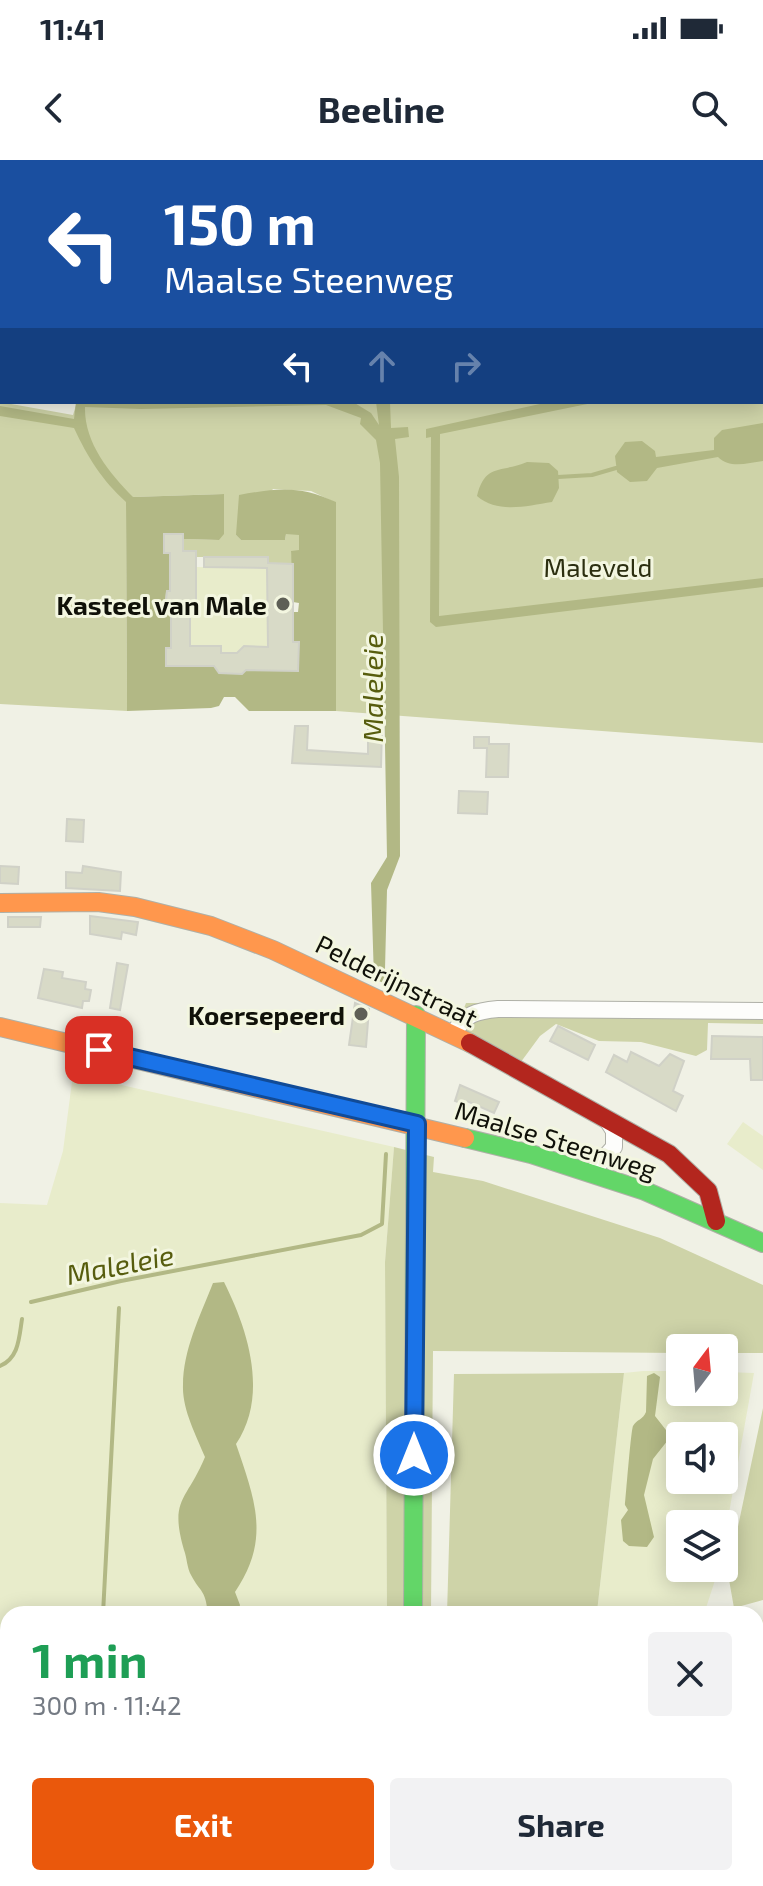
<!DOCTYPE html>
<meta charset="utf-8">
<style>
body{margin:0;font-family:"Exo 2",sans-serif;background:#f2f2f3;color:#1f2937;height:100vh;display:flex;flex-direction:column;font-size:30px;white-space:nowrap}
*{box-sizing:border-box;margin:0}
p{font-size:26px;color:#747a83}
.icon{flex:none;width:44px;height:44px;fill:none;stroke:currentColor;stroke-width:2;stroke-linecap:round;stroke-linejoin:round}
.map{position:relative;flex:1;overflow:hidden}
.sheet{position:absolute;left:0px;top:1446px;width:764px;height:280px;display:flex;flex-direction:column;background:#fff;border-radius:24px 24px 0 0;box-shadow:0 4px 20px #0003}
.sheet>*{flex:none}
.hud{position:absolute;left:0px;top:0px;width:764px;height:244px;box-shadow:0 4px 20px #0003;background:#1a4fa0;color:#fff;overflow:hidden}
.needle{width:52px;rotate:16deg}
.fabs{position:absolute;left:666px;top:1174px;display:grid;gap:16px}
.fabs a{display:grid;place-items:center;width:72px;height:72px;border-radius:8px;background:#fff;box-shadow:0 4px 20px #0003;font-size:40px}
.pin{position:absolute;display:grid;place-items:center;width:68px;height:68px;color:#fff;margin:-34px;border-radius:16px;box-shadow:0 4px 12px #0006}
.me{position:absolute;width:88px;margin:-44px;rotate:0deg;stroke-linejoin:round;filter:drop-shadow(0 0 6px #0008)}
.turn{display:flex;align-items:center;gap:28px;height:168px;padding:0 32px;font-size:36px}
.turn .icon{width:104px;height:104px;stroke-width:2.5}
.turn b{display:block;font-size:56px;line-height:68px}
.lanes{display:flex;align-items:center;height:76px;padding:0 32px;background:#0003;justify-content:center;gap:40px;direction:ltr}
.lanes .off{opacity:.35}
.round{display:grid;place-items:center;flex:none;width:84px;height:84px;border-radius:8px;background:#f2f2f3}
.summary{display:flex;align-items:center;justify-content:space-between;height:136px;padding:0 32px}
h1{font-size:48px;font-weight:700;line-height:60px;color:#1e9e55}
.button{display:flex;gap:16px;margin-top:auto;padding:16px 32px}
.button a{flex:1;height:92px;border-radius:8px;background:#ea580c;color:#fff;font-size:32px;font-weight:700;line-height:92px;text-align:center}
.button a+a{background:#f2f2f3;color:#1f2937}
.status{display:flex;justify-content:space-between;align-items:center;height:56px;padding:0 40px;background:#fff;direction:ltr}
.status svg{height:22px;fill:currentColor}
header{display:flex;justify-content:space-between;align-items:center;height:104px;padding:0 32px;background:#fff;font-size:36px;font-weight:700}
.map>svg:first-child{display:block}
.green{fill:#e8eccb;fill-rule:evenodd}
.forest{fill:#ced3a8}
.water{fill:#b2b885}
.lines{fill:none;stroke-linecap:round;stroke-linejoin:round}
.stream{stroke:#b2b885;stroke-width:4}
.building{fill:#d8dac7;stroke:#d0d1c7;stroke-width:2}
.street-casing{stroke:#afb0a7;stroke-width:18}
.fast-casing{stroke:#afb0a7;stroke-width:20}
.slow-casing{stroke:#afb0a7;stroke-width:20}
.jam-casing{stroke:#afb0a7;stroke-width:20}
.street{stroke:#fdfdfb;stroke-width:16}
.fast{stroke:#63d668;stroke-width:18}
.slow{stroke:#ff974d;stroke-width:18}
.jam{stroke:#b3261e;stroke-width:18}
.route-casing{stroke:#114b97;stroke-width:20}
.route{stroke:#1a73e8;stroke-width:14}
.poi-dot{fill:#5e5f56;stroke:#f3f6e0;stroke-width:3}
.labels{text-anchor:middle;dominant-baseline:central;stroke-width:6;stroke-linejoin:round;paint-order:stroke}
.park-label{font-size:26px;fill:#2c2f10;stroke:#f3f6e0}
.poi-label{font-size:26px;font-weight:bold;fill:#101109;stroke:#f3f6e0;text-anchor:end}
.street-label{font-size:26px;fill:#101109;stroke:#f3f6e0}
.water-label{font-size:28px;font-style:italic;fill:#575d0e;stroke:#f3f6e0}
</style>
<div class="status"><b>11:41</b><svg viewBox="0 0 49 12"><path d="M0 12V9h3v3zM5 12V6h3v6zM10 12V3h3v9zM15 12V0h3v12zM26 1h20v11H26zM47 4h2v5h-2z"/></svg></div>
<header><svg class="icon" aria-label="back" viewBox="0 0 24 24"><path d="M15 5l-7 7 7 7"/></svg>Beeline<svg class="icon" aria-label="search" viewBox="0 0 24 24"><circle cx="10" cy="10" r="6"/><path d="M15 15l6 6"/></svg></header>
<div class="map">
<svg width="763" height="1726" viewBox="0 0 763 1726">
<rect width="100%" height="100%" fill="#f0f1e5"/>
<path class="green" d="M196 407 267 408 268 487 238 493 221 492V486H190V449H197Z
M73 914 394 987 385 1102 387 1454H8V1718H389V1726H0V1043L47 1045 63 991Z
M743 962 763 976V1010L727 984Z
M643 1211H680V1232H724V1212L754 1213 724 1381V1364H680V1408H719L705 1451 686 1454H591L597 1452 624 1213ZM680 1276H724V1320H680Z
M763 1460V1679L756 1680V1462Z
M612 1718H658L652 1726H530Z"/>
<path class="forest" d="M144 0H763V583L336 551V343L311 331 273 329 236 375 241 380H285L286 374H299V391L291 392 293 404 268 403 267 397H196V391H183V379L219 380 223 334 133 337 126 342 127 551 0 544V242L73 255 77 242H762V2Z
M466 843H763V864L708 863 707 890 696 896 641 882 599 881 556 864 540 876 515 910 454 873Z
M394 987 434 997 433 1012 483 1021 660 1078 763 1125V1193H724V1188H680V1193L433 1191 431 1454H387L385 1102Z
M624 1213 597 1452 447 1454 454 1214Z
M763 1248V1440L734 1448 728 1414Z
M756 1634 763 1635V1726H652L658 1718H756Z"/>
<path class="water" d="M76 242H353L371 253 379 265 376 242H390L391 268 408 267 409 277 395 279 399 317 400 696 387 730 385 809 408 821 405 832 374 819 371 723 387 697 380 303 376 280 360 264 361 258 326 245 141 249 85 247C84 282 109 313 133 337L224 334V374L219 380 183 379 182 374 171 393 170 431 166 432 165 448 171 449V488L166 489V506H219L241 514 244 510 298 511 299 482H293V452H298L299 443 293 442 291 391 299 390V375L286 374 285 380H241L236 375 239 335C278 328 299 325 336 342V551H249L235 537H224L219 546 211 548 127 551 126 342C102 320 88 298 74 268L0 256V246L74 259Z
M549 242H597L440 274 439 456 763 418V427L436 467 430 462 431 277 426 278V269Z
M763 263V301C747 303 730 309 718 297L657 308 647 321 630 322 617 312 615 296 625 282 642 281 655 291 656 297 714 290V278L722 270Z
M527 302 549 303 558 311 559 328 552 342C526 346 498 354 477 336 485 303 501 313 527 302Z
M224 1122C248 1170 269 1235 236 1284 255 1340 271 1379 235 1432L240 1445 238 1454H208C205 1428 201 1434 191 1415 187 1408 187 1398 184 1390 169 1338 187 1341 205 1297 196 1275 182 1249 183 1225 183 1190 200 1156 213 1123Z
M654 1213 660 1217 655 1256 666 1270 668 1280 653 1299 644 1335 654 1377 647 1387 629 1386 623 1381 621 1360 628 1350 625 1345C626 1335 631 1270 633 1266 637 1259 643 1260 646 1252L647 1216Z"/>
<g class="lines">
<path class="stream" d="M558 317 592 315 616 308
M31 1142 121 1121 361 1075 382 1064 386 994
M0 1206C19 1198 19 1178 22 1159
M103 1454 119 1148
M5 1559H8"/>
</g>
<path class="building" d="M164 374H183V391H196V450L190 449V486H221V493H237L244 486 268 487 267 408 204 407V397H268V403L293 404V482H299L298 511 246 510 242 514 219 513 214 506H166V488H171V449H165L167 431H170V393H164Z
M295 566H308L307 590 368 594V568H382L381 607 292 603Z
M474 577H489V584H509L508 617H486L487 588H474Z
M459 631 488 632 487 654 458 653Z
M67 659 84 660 83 682 66 681Z
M0 706 19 707 18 724 0 723Z
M83 706 121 712 120 731 66 728V712L82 713Z
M90 756 138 762 136 775 122 772 121 779 90 774Z
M8 757H41L40 767H8Z
M117 803 128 805 120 850 110 848Z
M44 809 63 812 62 818 86 822 85 829 91 830 89 841H83L82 848 38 838Z
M355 843 369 849 366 887 349 885Z
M558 866 595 885 588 900 550 881Z
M712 876 763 877V920H751L750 899H711Z
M631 892 659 906 670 894 684 901 673 931 683 936 676 951 606 912 614 895 627 902Z
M460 925 499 942 494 953 467 941 465 945 455 941Z"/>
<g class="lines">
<g class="street-casing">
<path id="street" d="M15 2V0
M0 74 2 66
M454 873C465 854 476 851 498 849L763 851
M592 1012 614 987V971L607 960
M410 1726V1718"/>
</g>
<g class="fast-casing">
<path id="fast" d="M465 978 531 994 645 1031 763 1083
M413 1454 416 855"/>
</g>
<g class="slow-casing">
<path id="slow" d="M0 743 98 742 135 747 211 766 273 790 470 883
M0 867 465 978"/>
</g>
<g class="jam-casing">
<path id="jam" d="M470 883 669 994 708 1031 716 1061"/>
</g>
<use href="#street" class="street"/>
<use href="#fast" class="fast"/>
<use href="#slow" class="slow"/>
<use href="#jam" class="jam"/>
</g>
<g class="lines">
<g class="route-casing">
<path id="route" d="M99 890 417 964 414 1295"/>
</g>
<use href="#route" class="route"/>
</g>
<g class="poi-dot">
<circle cx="283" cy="444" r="8"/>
<circle cx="361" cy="854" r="8"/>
</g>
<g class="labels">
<g class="park-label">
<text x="598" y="406">Maleveld</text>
</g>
<g class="poi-label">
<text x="267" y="444">Kasteel van Male</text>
<text x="345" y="854">Koersepeerd</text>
</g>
<g class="street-label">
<text transform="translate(397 820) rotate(26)">Pelderijnstraat</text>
<text transform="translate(556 979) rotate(17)">Maalse Steenweg</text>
</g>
<g class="water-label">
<text transform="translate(372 528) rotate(-90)">Maleleie</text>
<text transform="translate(120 1104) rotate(-11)">Maleleie</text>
</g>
</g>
</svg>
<div class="fabs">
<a><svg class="needle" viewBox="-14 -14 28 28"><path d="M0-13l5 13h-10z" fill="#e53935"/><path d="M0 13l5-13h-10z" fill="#747a83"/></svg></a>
<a><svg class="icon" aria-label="sound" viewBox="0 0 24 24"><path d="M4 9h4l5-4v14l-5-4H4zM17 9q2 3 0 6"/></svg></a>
<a><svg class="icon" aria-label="layers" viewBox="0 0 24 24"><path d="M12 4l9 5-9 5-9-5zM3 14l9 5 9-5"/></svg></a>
</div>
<div class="pin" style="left:99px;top:890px;background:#d93025"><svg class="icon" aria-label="arrive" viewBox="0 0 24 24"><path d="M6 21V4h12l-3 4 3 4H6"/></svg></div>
<svg class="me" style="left:414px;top:1295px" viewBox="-20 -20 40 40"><circle r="17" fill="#1a73e8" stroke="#fff" stroke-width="3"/><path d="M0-11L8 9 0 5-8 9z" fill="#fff"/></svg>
<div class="hud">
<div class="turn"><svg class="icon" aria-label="left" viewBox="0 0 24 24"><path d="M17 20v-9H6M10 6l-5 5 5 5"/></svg><div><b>150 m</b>Maalse Steenweg</div></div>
<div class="lanes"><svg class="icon" aria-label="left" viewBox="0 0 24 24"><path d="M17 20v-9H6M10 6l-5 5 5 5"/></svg><svg class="icon off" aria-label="ahead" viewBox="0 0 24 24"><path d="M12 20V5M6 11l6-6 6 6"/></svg><svg class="icon off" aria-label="right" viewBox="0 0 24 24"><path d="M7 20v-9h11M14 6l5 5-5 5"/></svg></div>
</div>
<section class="sheet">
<div class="summary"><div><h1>1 min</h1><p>300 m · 11:42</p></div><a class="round"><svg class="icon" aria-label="close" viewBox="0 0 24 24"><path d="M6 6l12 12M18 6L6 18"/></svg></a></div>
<div class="button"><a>Exit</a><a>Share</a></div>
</section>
</div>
